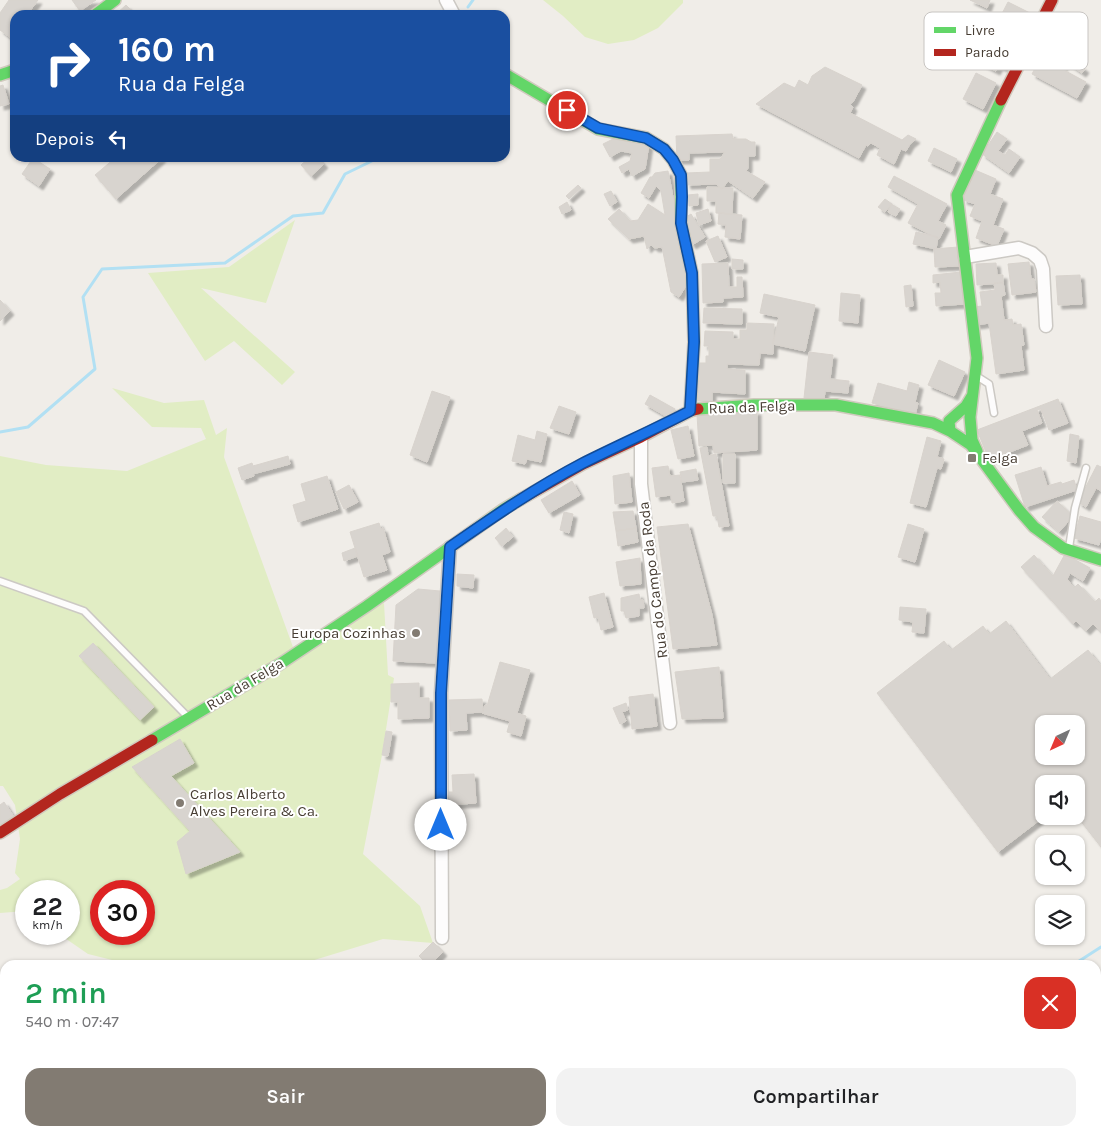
<!DOCTYPE html>
<html lang="pt">
<meta charset="utf-8">
<style>
body{margin:0;font-family:Karla,sans-serif;background:#f2f2f2;color:#202124;height:100vh;display:flex;flex-direction:column;font-size:19px;white-space:nowrap}
*{box-sizing:border-box;margin:0}
p{font-size:16px;color:#757577}
.icon{flex:none;width:28px;height:28px;fill:none;stroke:currentColor;stroke-width:2;stroke-linecap:round;stroke-linejoin:round}
.map{position:relative;flex:1;overflow:hidden}
.panel{position:absolute;left:0px;top:960px;width:1101px;height:176px;display:flex;flex-direction:column;background:#fff;border-radius:15px 15px 0 0;box-shadow:0 1px 4px #0004}
.panel>*{flex:none}
.guide{position:absolute;left:10px;top:10px;width:500px;height:152px;border-radius:15px;box-shadow:0 1px 4px #0004;background:#1a4fa0;color:#fff;overflow:hidden}
.needle{width:32px;rotate:224deg}
.fabs{position:absolute;left:1035px;top:715px;display:grid;gap:10px}
.fabs a{display:grid;place-items:center;width:50px;height:50px;border-radius:10px;background:#fff;box-shadow:0 1px 4px #0004;font-size:25px}
.speed{position:absolute;left:15px;top:880px;display:flex;gap:10px;font-size:25px;font-weight:700;text-align:center}
.speed>*{display:grid;place-content:center;width:65px;height:65px;border-radius:50%;background:#fff;box-shadow:0 1px 4px #0004;line-height:1}
.speed small{font-size:12px;font-weight:400}
.speed .limit{border:8px solid #d22;background:#fff;color:#111}
.pin{position:absolute;display:grid;place-items:center;width:42px;height:42px;color:#fff;margin:-21px;border:2px solid #fff;border-radius:50%;box-shadow:0 1px 5px #0007}
.me{position:absolute;width:55px;margin:-28px;rotate:0deg;stroke-linejoin:round;filter:drop-shadow(0 0 4px #0008)}
.turn{display:flex;align-items:center;gap:18px;height:105px;padding:0 25px;font-size:22px}
.turn .icon{width:65px;height:65px;stroke-width:2.5}
.turn b{display:block;font-size:35px;line-height:42px}
.then{display:flex;align-items:center;height:48px;padding:0 25px;background:#0003;gap:10px;font-size:19px}
.round{display:grid;place-items:center;flex:none;width:52px;height:52px;border-radius:15px;background:#f2f2f2}
.head{display:flex;align-items:center;justify-content:space-between;height:85px;padding:0 25px}
h1{font-size:30px;font-weight:600;line-height:38px;color:#1e9e55}
.button{display:flex;gap:10px;margin-top:auto;padding:10px 25px}
.button a{flex:1;height:58px;border-radius:15px;background:#827b72;color:#fff;font-size:20px;font-weight:600;line-height:58px;text-align:center}
.button a+a{background:#f2f2f2;color:#202124}
.map>svg:first-child{display:block}
.green{fill:#e1edc4;fill-rule:evenodd}
.lines{fill:none;stroke-linecap:round;stroke-linejoin:round}
.stream{stroke:#b2e0f3;stroke-width:3}
.building{fill:#d8d4cf;stroke:#d8d3cd;fill-rule:evenodd;filter:url(#shadow)}
.lane-casing{stroke:#ccc9c4;stroke-width:9}
.street-casing{stroke:#ccc9c4;stroke-width:15}
.fast-casing{stroke:#d0cabe;stroke-width:14}
.jam-casing{stroke:#d0cabe;stroke-width:14}
.lane{stroke:#fdfcfc;stroke-width:6}
.street{stroke:#fdfcfc;stroke-width:12}
.fast{stroke:#63d668;stroke-width:11}
.jam{stroke:#b3261e;stroke-width:11}
.route-casing{stroke:#114b97;stroke-width:12}
.route{stroke:#1a73e8;stroke-width:9}
.poi-dot{fill:#827b72;stroke:#fff;stroke-width:2}
.labels{text-anchor:middle;dominant-baseline:central;stroke-width:4;stroke-linejoin:round;paint-order:stroke}
.street-label{font-size:15px;fill:#473d33;stroke:#fff}
.poi-label{font-size:15px;fill:#473d33;stroke:#fff;text-anchor:start}
.key{fill:#fff;stroke:#c8c5c2;stroke-width:1}
.key-label{font-size:14px;fill:#473d33}
</style>
<div class="map">
<svg width="1101" height="1136" viewBox="0 0 1101 1136">
<defs>
<filter id="shadow"><feDropShadow dx="4" dy="4" stdDeviation="1" flood-color="#0004"/></filter>
</defs>
<rect width="100%" height="100%" fill="#f0ede8"/>
<path class="green" d="M543 0H683V3L658 28 634 40 608 44 585 37 563 16Z
M295 220 266 303 201 288 295 372 282 385 234 341 205 361 148 273 229 267Z
M112 388 164 403 204 400 216 435 227 428 224 457 293 647 384 603 388 675 394 678 382 755 363 854 420 906 433 943 383 939 298 965H132L88 954 59 934H69V891H26V911L0 913V890L7 888 20 879 15 873 20 839 15 805 3 786H0V456L46 465 127 471 206 439 201 428 152 427ZM101 891H144V934H101Z
M768 1131H943L945 1136H764Z"/>
<g class="lines">
<path class="stream" d="M468 7 473 0
M0 432 28 427 95 369 83 297 102 269 225 263 293 216 323 213 345 174 378 158
M1073 965 1101 947
M0 1097 5 1100
M293 1131 296 1136
M612 1131 617 1136
M566 1136 577 1131
M752 1136 757 1131"/>
</g>
<path class="building" d="M9 0H38L27 15H15V33L11 38 0 30V13Z
M72 0H96L80 11Z
M970 0H990L987 8Z
M1008 2 1030 13 1018 38 995 27Z
M126 5 135 14 133 15H115Z
M990 38 1013 49 1004 68 999 66 996 71 978 62Z
M1050 48 1061 54 1057 62 1064 65 1062 69 1086 82 1077 98 1032 74 1042 55 1045 57Z
M1072 59 1085 69 1082 73 1069 64Z
M825 67 862 85 853 102 850 104 853 107 850 113 902 140 908 135 916 139 910 144 906 151 901 149 894 164 877 155 880 148 871 143 868 146 866 145 859 158 756 104 784 83 795 88 799 80 808 85 812 76Z
M976 73 996 83 983 109 963 99Z
M3 85 9 104 0 106V86Z
M997 132 1007 139 998 151 1005 155 1009 149 1020 157 1009 173 982 154Z
M732 134 733 139H746L751 142H755V156H748V168L746 171 765 182 753 198 728 181 722 189 716 184 687 185 686 173 710 172V159H720L725 152 689 153V160H677L676 136Z
M613 139 649 144 645 169 632 176 629 169 622 173 619 167 630 161 632 153 621 151 610 157 603 144Z
M934 148 957 159 951 172 928 161Z
M33 158 50 169 39 186 22 174Z
M115 158H162L116 199 95 175Z
M309 158H318L324 164 311 176 301 165Z
M975 170 996 179 990 194 1003 199 993 225 1004 229 997 246 976 238 982 221 970 216 975 204 963 200Z
M668 171 689 281 679 297 671 292 662 247 655 248 651 245 647 249 644 236 629 239 608 219 619 209 630 221 638 220 648 204 665 215 661 191 656 186 649 198 641 193 650 177H652L655 173Z
M894 176 947 204 938 221 946 225 939 239 908 223 918 204 888 187Z
M578 185 581 188 569 199 566 196Z
M707 187 733 188 732 214 716 213V201H707Z
M611 191 617 202 610 206 604 194Z
M698 194V205L689 206 688 195Z
M885 199 892 204 885 212 878 207Z
M567 202 571 210 562 214 559 207Z
M891 204 900 209 896 216 888 212Z
M708 209 711 221 699 225 696 213Z
M719 213 742 215 740 239 725 237 726 225 718 224Z
M691 214 705 237 692 245 678 222Z
M916 232 938 237 936 249 913 244Z
M718 236 727 257 715 262 706 241Z
M958 247 959 266 935 267 934 249Z
M732 259 743 260V269H732Z
M1029 262 1031 279H1034L1036 292 1012 295 1008 264Z
M728 263 729 287H737V277H742L743 297 723 298V302L703 303 702 264Z
M996 263 997 275H1003V283L977 285 976 264Z
M961 272 964 304 936 306 935 293H941L940 282 933 283V275Z
M1080 275 1082 304 1058 305 1056 276Z
M1003 282 1005 295 1001 296 1004 320 1012 319 1013 325 1021 324 1024 345 1021 346 1024 370 996 374 989 323 976 325 974 307 982 306 980 292 995 290 994 283Z
M911 285 913 306 906 307 904 286Z
M841 293 860 295 858 323 839 321Z
M764 294 815 305 805 351 773 344 779 317 760 313Z
M0 300 10 311 0 321Z
M704 308 742 309V324L703 323Z
M747 323 774 324 773 354 760 353 759 365 727 364V369L745 370V394L712 392V401H698L699 363H706V356H709V346H704L705 331 733 332V339H740V330H747Z
M809 352 833 355 830 379 849 381 848 393 825 391 824 400 804 398Z
M939 360 965 372 954 396 928 385Z
M909 382 919 385 915 402 918 403 915 415 872 403 878 383 907 391Z
M432 391 450 397 427 462 410 455Z
M650 395 675 409 669 418 645 404Z
M1058 399 1068 423 1049 430 1041 409 1037 410 1042 423 1022 431 1028 445 989 460 977 430Z
M559 406 576 412 569 434 550 428Z
M757 411V450L714 453 713 445 699 446 697 415Z
M688 426 694 456 678 459 671 430Z
M537 431 547 434 541 462 527 459 525 464 512 461 518 435 535 440Z
M1070 434 1079 436 1076 463 1067 461Z
M927 437 941 441 937 457 944 459 941 469 937 468 926 507 910 503Z
M707 447 708 456 716 454 729 526 719 527 717 516H713L700 448Z
M723 454H735V483H723Z
M288 456 290 464 253 474 254 476 242 480 238 468 252 463 253 466Z
M1097 465 1101 467V491L1096 488 1086 507 1078 502Z
M668 466 670 476 680 475 684 501 672 503 671 495 656 497 652 468Z
M1041 467 1047 486 1061 482 1062 484 1074 480 1077 490 1025 507 1015 475Z
M696 469 698 480 682 482 680 472Z
M629 473 632 502 615 504 613 476Z
M327 476 338 509 298 522 293 505 306 501 301 484Z
M572 481 580 495 549 513 541 500Z
M349 485 358 502 344 509 336 492Z
M1057 501 1073 516 1059 532 1042 517Z
M633 511 636 528 616 531 613 512Z
M564 512 573 514 569 533 560 530Z
M1080 516 1101 522V538L1099 545 1074 538Z
M379 523 381 529 383 528 390 552 382 555 387 570 364 577 350 532Z
M688 524 712 615 717 645 673 649 657 527Z
M908 524 924 529 915 562 898 557Z
M506 528 513 537 502 546 495 538Z
M636 528 638 542 618 546 616 531Z
M355 548 358 556 344 561 342 553Z
M1065 554 1090 568 1083 581 1070 573 1067 579 1074 588 1078 584 1095 602 1099 598 1101 601V632L1093 624 1086 631 1076 621 1073 624 1021 567 1034 555 1053 576Z
M640 558 641 584 620 586 616 562Z
M457 574 474 575 473 588 457 586Z
M418 589 440 591 436 663 393 661 396 605Z
M604 593 613 627 601 630 598 617 594 618 589 597Z
M639 594 640 600H643L644 608H639V616L626 618 624 611H621V598Z
M900 607 926 609 924 633 912 632 913 622 899 620Z
M1006 621 1050 679 1088 650 1101 666V847L1076 815V784H1044V816H1045L998 852 877 693 944 641 951 650 983 626 989 634ZM1044 724H1076V756H1044Z
M93 643 154 707 140 720 79 656Z
M500 662 530 670 517 713 526 716 521 736 507 732 510 721 482 713 485 705 487 706Z
M719 667 723 718 682 719 675 672Z
M419 683V698H429V718L398 719V702H391V684Z
M653 694 657 726 632 729 629 697Z
M482 699 483 712 466 713 467 730 450 731 449 700Z
M626 703 628 710 622 712 626 721 620 724 613 708Z
M386 731 392 732 388 756 382 755Z
M180 739 194 763 171 776 240 852 186 874 177 842 190 831 132 767Z
M474 774 476 803 446 805 445 792H453L452 775Z
M4 802 14 817 0 826V805Z
M433 942 443 952 430 965H428L419 956Z"/>
<g class="lines">
<g class="lane-casing">
<path id="lane" d="M978 377 989 384 994 413
M1069 548 1075 508 1086 468
M0 581 84 611 187 716"/>
</g>
<g class="street-casing">
<path id="street" d="M446 0 454 15
M965 257 1019 248 1032 253 1040 260 1043 269 1046 326
M641 437V484L670 723
M442 938 441 693 450 547
M0 1133 1 1136"/>
</g>
<g class="fast-casing">
<path id="fast" d="M95 15 115 0
M505 74 598 129 646 138 664 149 673 160 681 175V223L692 273 694 342 690 411
M0 75 15 70
M972 396 966 406 949 421 950 431 971 445 1019 510 1034 527 1063 548 1101 560
M698 409 754 405H836L933 423 950 431
M977 451 972 440 970 417 977 358 957 195 1001 100
M152 740 280 664 367 606 504 509 521 499"/>
</g>
<g class="jam-casing">
<path id="jam" d="M1001 100 1052 0
M521 499 583 464 641 437 690 411 698 409
M0 833 60 794 152 740"/>
</g>
<use href="#lane" class="lane"/>
<use href="#street" class="street"/>
<use href="#fast" class="fast"/>
<use href="#jam" class="jam"/>
</g>
<g class="lines">
<g class="route-casing">
<path id="route" d="M441 825V693L450 547C493 517 537 487 583 463 619 445 655 429 690 411L694 342 692 273 681 223 682 197 681 175 673 160 664 149 646 138 598 128 567 110"/>
</g>
<use href="#route" class="route"/>
</g>
<g class="poi-dot">
<rect x="967" y="453" width="10" height="10" rx="2.5"/>
<circle cx="416" cy="633" r="5"/>
<circle cx="180" cy="803" r="5"/>
</g>
<g class="labels">
<g class="street-label">
<text transform="translate(752 407) rotate(-2)">Rua da Felga</text>
<text transform="translate(653 580) rotate(-97)">Rua do Campo da Roda</text>
<text transform="translate(245 684) rotate(-31)">Rua da Felga</text>
</g>
<g class="poi-label">
<text x="982" y="458">Felga</text>
<text x="406" y="633" text-anchor="end">Europa Cozinhas</text>
<text x="190" y="794">Carlos Alberto<tspan x="190" dy="17">Alves Pereira &amp; Ca.</tspan></text>
</g>
</g>
<rect x="924" y="12" width="164" height="58" rx="8" class="key"/>
<rect x="934" y="27" width="22" height="6" fill="#63d668"/>
<rect x="934" y="49" width="22" height="7" fill="#b3261e"/>
<g class="key-label">
<text x="965" y="35">Livre</text>
<text x="965" y="57">Parado</text>
</g>
</svg>
<div class="fabs">
<a><svg class="needle" viewBox="-14 -14 28 28"><path d="M0-13l5 13h-10z" fill="#e53935"/><path d="M0 13l5-13h-10z" fill="#757577"/></svg></a>
<a><svg class="icon" aria-label="sound" viewBox="0 0 24 24"><path d="M4 9h4l5-4v14l-5-4H4zM17 9q2 3 0 6"/></svg></a>
<a><svg class="icon" aria-label="search" viewBox="0 0 24 24"><circle cx="10" cy="10" r="6"/><path d="M15 15l6 6"/></svg></a>
<a><svg class="icon" aria-label="layers" viewBox="0 0 24 24"><path d="M12 4l9 5-9 5-9-5zM3 14l9 5 9-5"/></svg></a>
</div>
<div class="speed"><div>22<small>km/h</small></div><div class="limit">30</div></div>
<div class="pin" style="left:567px;top:110px;background:#d93025"><svg class="icon" aria-label="arrive" viewBox="0 0 24 24"><path d="M6 21V4h12l-3 4 3 4H6"/></svg></div>
<svg class="me" style="left:441px;top:825px" viewBox="-20 -20 40 40"><circle r="19" fill="#fff"/><path d="M0-13L10 11 0 6-10 11z" fill="#1a73e8"/></svg>
<div class="guide">
<div class="turn"><svg class="icon" aria-label="right" viewBox="0 0 24 24"><path d="M7 20v-9h11M14 6l5 5-5 5"/></svg><div><b>160 m</b>Rua da Felga</div></div>
<div class="then">Depois<svg class="icon" aria-label="left" viewBox="0 0 24 24"><path d="M17 20v-9H6M10 6l-5 5 5 5"/></svg></div>
</div>
<section class="panel">
<div class="head"><div><h1>2 min</h1><p>540 m · 07:47</p></div><a class="round" style="background:#d93025;color:#fff"><svg class="icon" aria-label="close" viewBox="0 0 24 24"><path d="M6 6l12 12M18 6L6 18"/></svg></a></div>
<div class="button"><a>Sair</a><a>Compartilhar</a></div>
</section>
</div>
